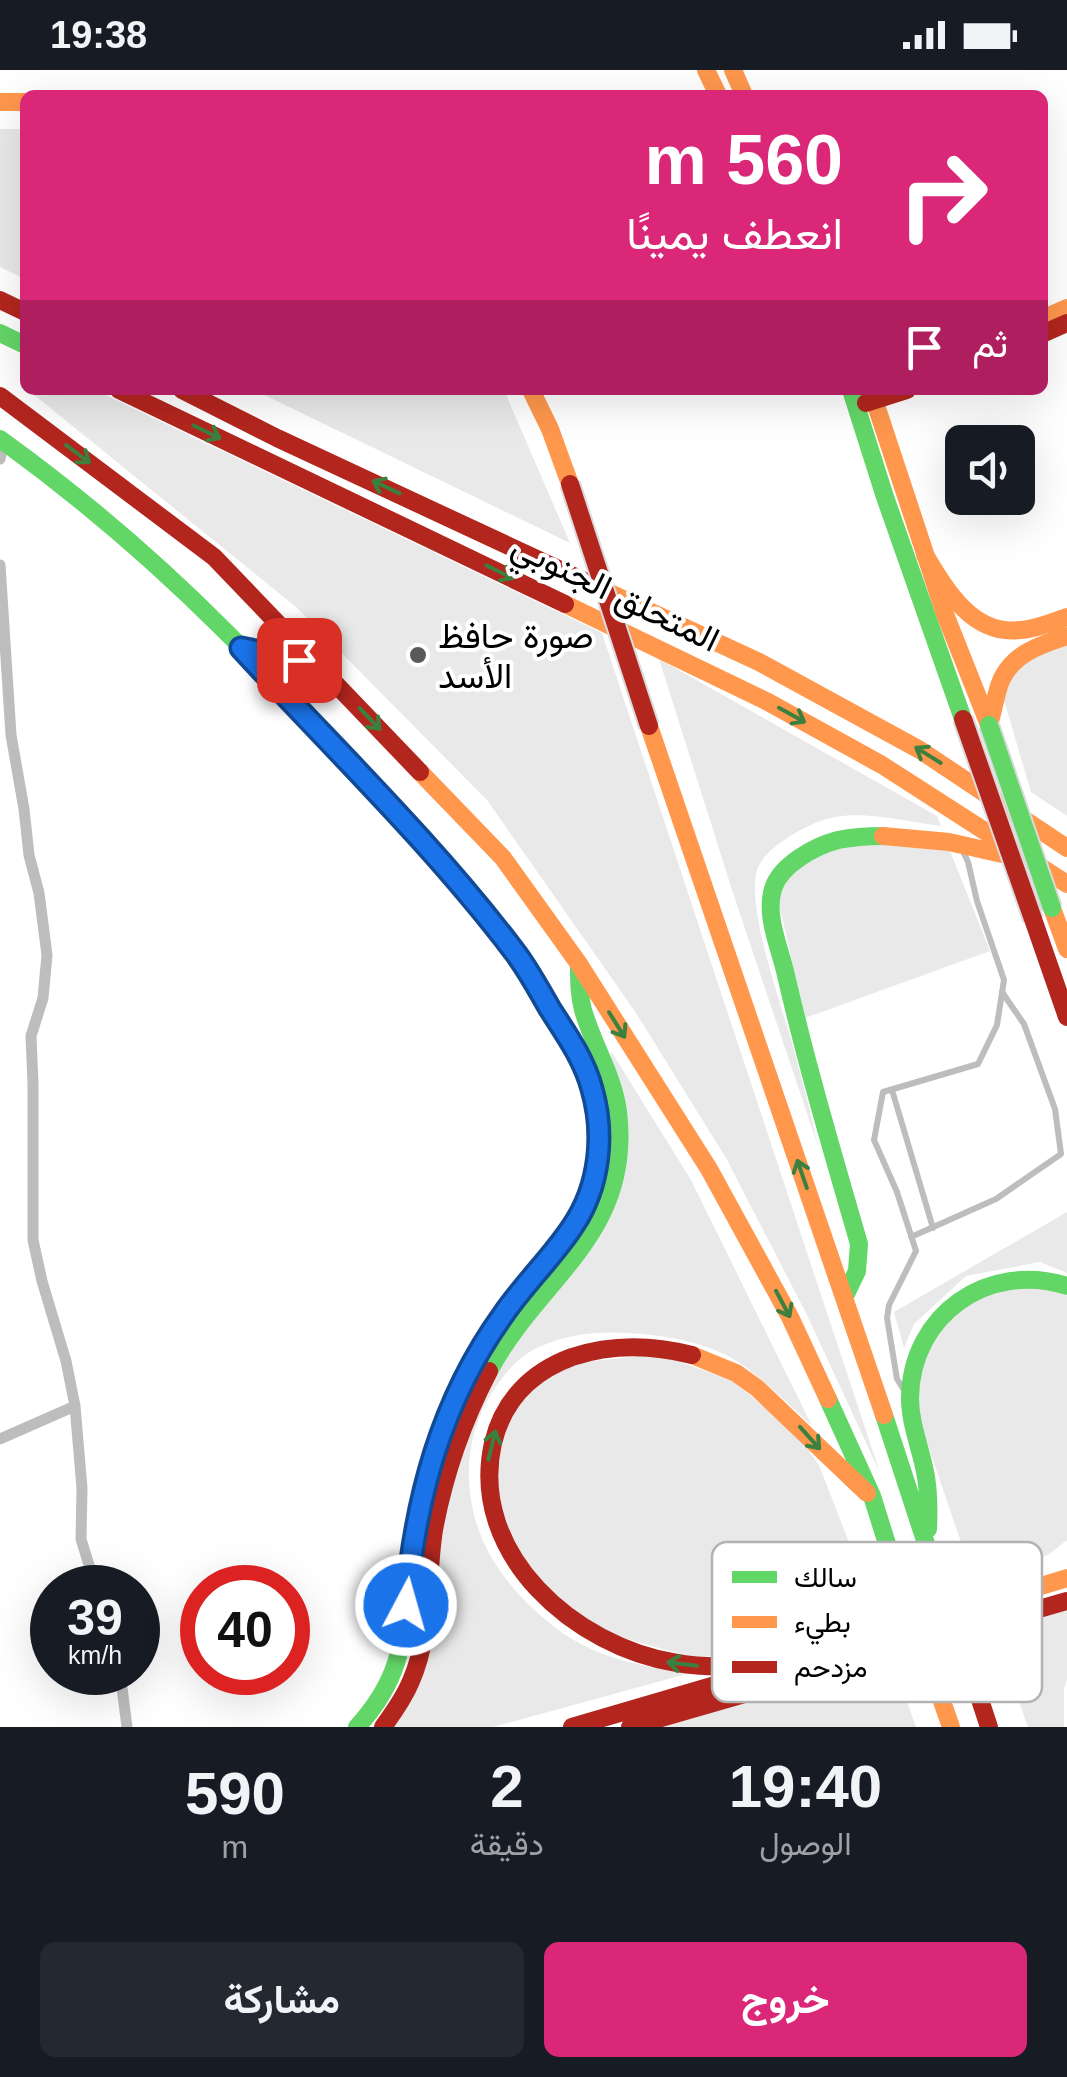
<!DOCTYPE html>
<html lang="ar">
<meta charset="utf-8">
<style>
body{margin:0;font-family:Helvetica,Vazirmatn,sans-serif;background:#242831;color:#f1f3f6;direction:rtl;height:100vh;display:flex;flex-direction:column;font-size:38px;white-space:nowrap}
*{box-sizing:border-box;margin:0}
p{font-size:32px;color:#9ea1a6}
.icon{flex:none;width:55px;height:55px;fill:none;stroke:currentColor;stroke-width:2;stroke-linecap:round;stroke-linejoin:round}
.map{position:relative;height:1657px;overflow:hidden;direction:ltr}
.side{display:flex;flex-direction:column;background:#171b24;flex:1}
.side>*{flex:none}
.guide{position:absolute;left:20px;top:20px;width:1028px;height:305px;border-radius:15px;box-shadow:0 10px 40px #0002;direction:rtl;background:#db2777;color:#fff;overflow:hidden}
.buttons{position:absolute;left:945px;top:355px;display:grid;gap:20px}
.buttons a{display:grid;place-items:center;width:90px;height:90px;border-radius:15px;background:#171b24;box-shadow:0 10px 40px #0002;font-size:50px}
.speed{position:absolute;left:30px;top:1495px;display:flex;gap:20px;font-size:50px;font-weight:700;text-align:center}
.speed>*{display:grid;place-content:center;width:130px;height:130px;border-radius:50%;background:#171b24;box-shadow:0 10px 40px #0002;line-height:1}
.speed small{font-size:25px;font-weight:400}
.speed .limit{border:15px solid #d22;background:#fff;color:#111}
.pin{position:absolute;display:grid;place-items:center;width:85px;height:85px;color:#fff;margin:-42px;border-radius:20px;box-shadow:0 5px 15px #0006}
.me{position:absolute;width:110px;margin:-55px;rotate:6deg;stroke-linejoin:round;filter:drop-shadow(0 0 8px #0008)}
.turn{display:flex;align-items:center;gap:35px;height:210px;padding:0 40px;font-size:45px}
.turn .icon{width:130px;height:130px;stroke-width:2.5}
.turn b{display:block;font-size:70px;line-height:85px}
.then{display:flex;align-items:center;height:95px;padding:0 40px;background:#0003;gap:20px;font-size:38px}
.eta{display:flex;justify-content:space-evenly;align-items:center;height:170px;text-align:center}
.eta b{font-size:60px;font-weight:700;line-height:70px}
.action{display:flex;gap:20px;margin-top:auto;padding:20px 40px}
.action a{flex:1;height:115px;border-radius:15px;background:#db2777;color:#fff;font-size:40px;font-weight:700;line-height:115px;text-align:center}
.action a+a{background:#242831;color:#f1f3f6}
.status{display:flex;justify-content:space-between;align-items:center;height:70px;padding:0 50px;background:#171b24;direction:ltr}
.status svg{height:28px;fill:currentColor}
.map>svg:first-child{display:block}
.green{fill:#e9e9e9}
.lines{fill:none;stroke-linecap:round;stroke-linejoin:round}
.lane{stroke:#bdbdbd;stroke-width:6}
.street{stroke:#bdbdbd;stroke-width:11}
.fast{stroke:#63d668;stroke-width:18}
.slow{stroke:#ff974d;stroke-width:18}
.jam{stroke:#b3261e;stroke-width:18}
.fast-bridge-casing{stroke:#dbdbdb;stroke-width:22;stroke-linecap:butt}
.jam-bridge-casing{stroke:#dbdbdb;stroke-width:22;stroke-linecap:butt}
.fast-bridge{stroke:#63d668;stroke-width:18}
.jam-bridge{stroke:#b3261e;stroke-width:18}
.oneway{stroke:#3b803e}
.route-casing{stroke:#114b97;stroke-width:25}
.route{stroke:#1a73e8;stroke-width:18}
.poi-dot{fill:#595959;stroke:#fff;stroke-width:4}
.labels{text-anchor:middle;dominant-baseline:central;stroke-width:8;stroke-linejoin:round;paint-order:stroke}
.street-label{font-size:35px;fill:#000;stroke:#fff}
.poi-label{font-size:35px;fill:#000;stroke:#fff;text-anchor:start}
.key{fill:#fff;stroke:#b2b2b2;stroke-width:2.5}
.key-label{font-size:28px;fill:#000}
</style>
<div class="status"><b>19:38</b><svg viewBox="0 0 49 12"><path d="M0 12V9h3v3zM5 12V6h3v6zM10 12V3h3v9zM15 12V0h3v12zM26 1h20v11H26zM47 4h2v5h-2z"/></svg></div>
<div class="map">
<svg width="1067" height="1657" viewBox="0 0 1067 1657">
<rect width="100%" height="100%" fill="#fff"/>
<path class="green" d="M0 59H25V209L0 197Z
M28 320H95L602 563 880 1403 807 1245 726 1088 636 943 487 730 296 537Z
M254 320H504L570 473Z
M1067 563V746L1031 722 1001 620 1006 602Z
M659 589 937 746 941 756C910 752 866 741 835 747 812 751 770 774 759 795 742 826 782 937 792 973 802 1007 810 1042 818 1076L734 826Z
M840 771 950 781 990 881 805 948 777 825 791 792Z
M611 981 691 1110 812 1356C790 1336 768 1313 744 1296 713 1273 666 1265 628 1263 598 1261 567 1264 539 1277 520 1285 507 1301 495 1318 460 1369 461 1437 493 1490 509 1517 536 1544 561 1562 600 1589 644 1597 690 1603L493 1657H383L421 1598 432 1471 474 1329 615 1123Z
M1067 1142V1203L1040 1192 966 1206 914 1254 904 1278 894 1242Z
M1036 1214 1067 1226V1470L1048 1485 974 1510 912 1329 931 1267 974 1223Z
M657 1284 734 1311 800 1369 819 1395 874 1537 716 1586 691 1587 599 1561 526 1502 491 1427 503 1342 550 1296Z
M1067 1539V1609L1064 1619V1657H1028L994 1560Z
M893 1591 916 1657H655Z"/>
<g class="lines">
<path class="lane" d="M892 1020 933 1158
M911 1167 996 1129 1061 1084 1055 1039 1024 954 1002 922
M904 1320 897 1309 887 1248 889 1235 916 1181 897 1122 874 1070 883 1022 978 994 997 955 1004 910 977 831 968 792 962 779"/>
<path class="street" d="M0 389 4 372
M0 495 11 665 24 739 29 785 39 823 47 885 43 928 31 966 33 1014V1170L42 1211 66 1291 75 1336 82 1418 81 1469 96 1518
M0 1369 75 1336
M120 1602 127 1657"/>
<path class="fast" d="M0 263 25 275
M851 320 885 427 963 649
M0 369C79 426 153 489 222 558 293 628 359 704 426 777
M845 1226 857 1201 859 1174C833 1084 806 993 785 901 779 876 765 845 773 819 780 795 815 776 838 770 853 767 868 766 883 766
M489 1301C539 1207 633 1165 618 1041 613 1005 593 975 583 940 579 925 579 910 579 894
M828 1329 872 1426 898 1509
M884 1345 933 1495
M928 1459C929 1438 929 1417 924 1397 919 1374 910 1352 910 1328 911 1244 989 1191 1067 1216
M357 1657C408 1601 402 1561 411 1491"/>
<path class="slow" d="M706 0 718 25
M733 0 744 25
M0 32H25
M1042 249 1067 238
M531 320 550 359 570 414
M871 320 945 544 989 655
M925 485C946 520 973 566 1020 560 1036 559 1052 552 1067 547
M599 518 759 592 920 680 1067 778
M565 534 766 631 882 695 1067 814
M989 655C993 642 995 629 999 616 1009 585 1039 575 1067 566
M649 656 884 1345
M420 702 503 788 579 894 709 1099 790 1247 828 1329
M883 766 949 772 1011 786
M1052 838 1067 879
M692 1285 736 1303 757 1318 867 1423
M411 1491C422 1402 451 1317 503 1243 534 1201 577 1163 593 1112 614 1043 582 990 547 934 537 916 527 898 515 882 488 845 457 811 426 777
M803 1589 1067 1508
M930 1597 951 1657"/>
<path class="jam" d="M0 230 25 242
M1042 264 1067 253
M119 320 565 534
M182 320 277 368 599 518
M0 326 214 487 420 702
M866 333 907 320
M241 579 316 594
M1033 849 1067 947
M692 1285C653 1275 611 1274 572 1287 531 1302 503 1331 493 1373 468 1484 575 1577 677 1593 723 1601 769 1593 814 1586
M965 1584 989 1657
M383 1657C394 1642 404 1628 411 1611 432 1564 426 1510 434 1460 444 1405 463 1351 489 1301
M572 1657 753 1604
M630 1657 1067 1531"/>
<g class="fast-bridge-casing">
<path id="fast-bridge" d="M989 655 1052 838
M933 1495 965 1584
M898 1509 930 1597"/>
</g>
<g class="jam-bridge-casing">
<path id="jam-bridge" d="M570 414 649 656
M963 649 1033 849"/>
</g>
<use href="#fast-bridge" class="fast-bridge"/>
<use href="#jam-bridge" class="jam-bridge"/>
</g>
<defs><path id="oneway-shaft" d="M-6 0H5M1.5-3L5.5 0L1.5 3" fill="none" stroke-width="1.6" stroke-linecap="round" stroke-linejoin="round" transform="scale(2.5)"/></defs>
<g class="oneway">
<use href="#oneway-shaft" transform="translate(207 362) rotate(26)"/>
<use href="#oneway-shaft" transform="translate(78 384) rotate(37)"/>
<use href="#oneway-shaft" transform="translate(386 417) rotate(-155)"/>
<use href="#oneway-shaft" transform="translate(500 502) rotate(26)"/>
<use href="#oneway-shaft" transform="translate(792 645) rotate(29)"/>
<use href="#oneway-shaft" transform="translate(370 649) rotate(46)"/>
<use href="#oneway-shaft" transform="translate(928 685) rotate(-148)"/>
<use href="#oneway-shaft" transform="translate(617 955) rotate(58)"/>
<use href="#oneway-shaft" transform="translate(802 1104) rotate(-109)"/>
<use href="#oneway-shaft" transform="translate(783 1234) rotate(62)"/>
<use href="#oneway-shaft" transform="translate(810 1368) rotate(48)"/>
<use href="#oneway-shaft" transform="translate(492 1375) rotate(-76)"/>
<use href="#oneway-shaft" transform="translate(682 1594) rotate(-173)"/>
</g>
<g class="lines">
<g class="route-casing">
<path id="route" d="M299 590 241 578C333 678 432 773 514 881 528 899 539 920 550 939 566 964 584 989 592 1019 605 1064 600 1116 573 1156 552 1188 524 1214 503 1245 441 1331 415 1430 406 1535"/>
</g>
<use href="#route" class="route"/>
</g>
<circle class="poi-dot" cx="418" cy="585" r="10"/>
<g class="labels">
<g class="street-label">
<text transform="translate(616 522) rotate(26)">المتحلق الجنوبي</text>
</g>
<g class="poi-label">
<text x="438" y="565">صورة حافظ<tspan x="438" dy="40">الأسد</tspan></text>
</g>
</g>
<rect x="712" y="1472" width="330" height="160" rx="15" class="key"/>
<rect x="732" y="1501" width="45" height="12" fill="#63d668"/>
<rect x="732" y="1546" width="45" height="12" fill="#ff974d"/>
<rect x="732" y="1591" width="45" height="12" fill="#b3261e"/>
<g class="key-label">
<text x="794" y="1517">سالك</text>
<text x="794" y="1562">بطيء</text>
<text x="794" y="1607">مزدحم</text>
</g>
</svg>
<div class="buttons">
<a><svg class="icon" aria-label="sound" viewBox="0 0 24 24"><path d="M4 9h4l5-4v14l-5-4H4zM17 9q2 3 0 6"/></svg></a>
</div>
<div class="speed"><div>39<small>km/h</small></div><div class="limit">40</div></div>
<div class="pin" style="left:299px;top:590px;background:#d93025"><svg class="icon" aria-label="arrive" viewBox="0 0 24 24"><path d="M6 21V4h12l-3 4 3 4H6"/></svg></div>
<svg class="me" style="left:406px;top:1535px" viewBox="-20 -20 40 40"><circle r="17" fill="#1a73e8" stroke="#fff" stroke-width="3"/><path d="M0-11L8 9 0 5-8 9z" fill="#fff"/></svg>
<div class="guide">
<div class="turn"><svg class="icon" aria-label="right" viewBox="0 0 24 24"><path d="M7 20v-9h11M14 6l5 5-5 5"/></svg><div><b>560 m</b>انعطف يمينًا</div></div>
<div class="then">ثم<svg class="icon" aria-label="arrive" viewBox="0 0 24 24"><path d="M6 21V4h12l-3 4 3 4H6"/></svg></div>
</div>
</div>
<section class="side">
<div class="eta">
<div><b>19:40</b><p>الوصول</p></div>
<div><b>2</b><p>دقيقة</p></div>
<div><b>590</b><p>m</p></div>
</div>
<div class="action"><a>خروج</a><a>مشاركة</a></div>
</section>
